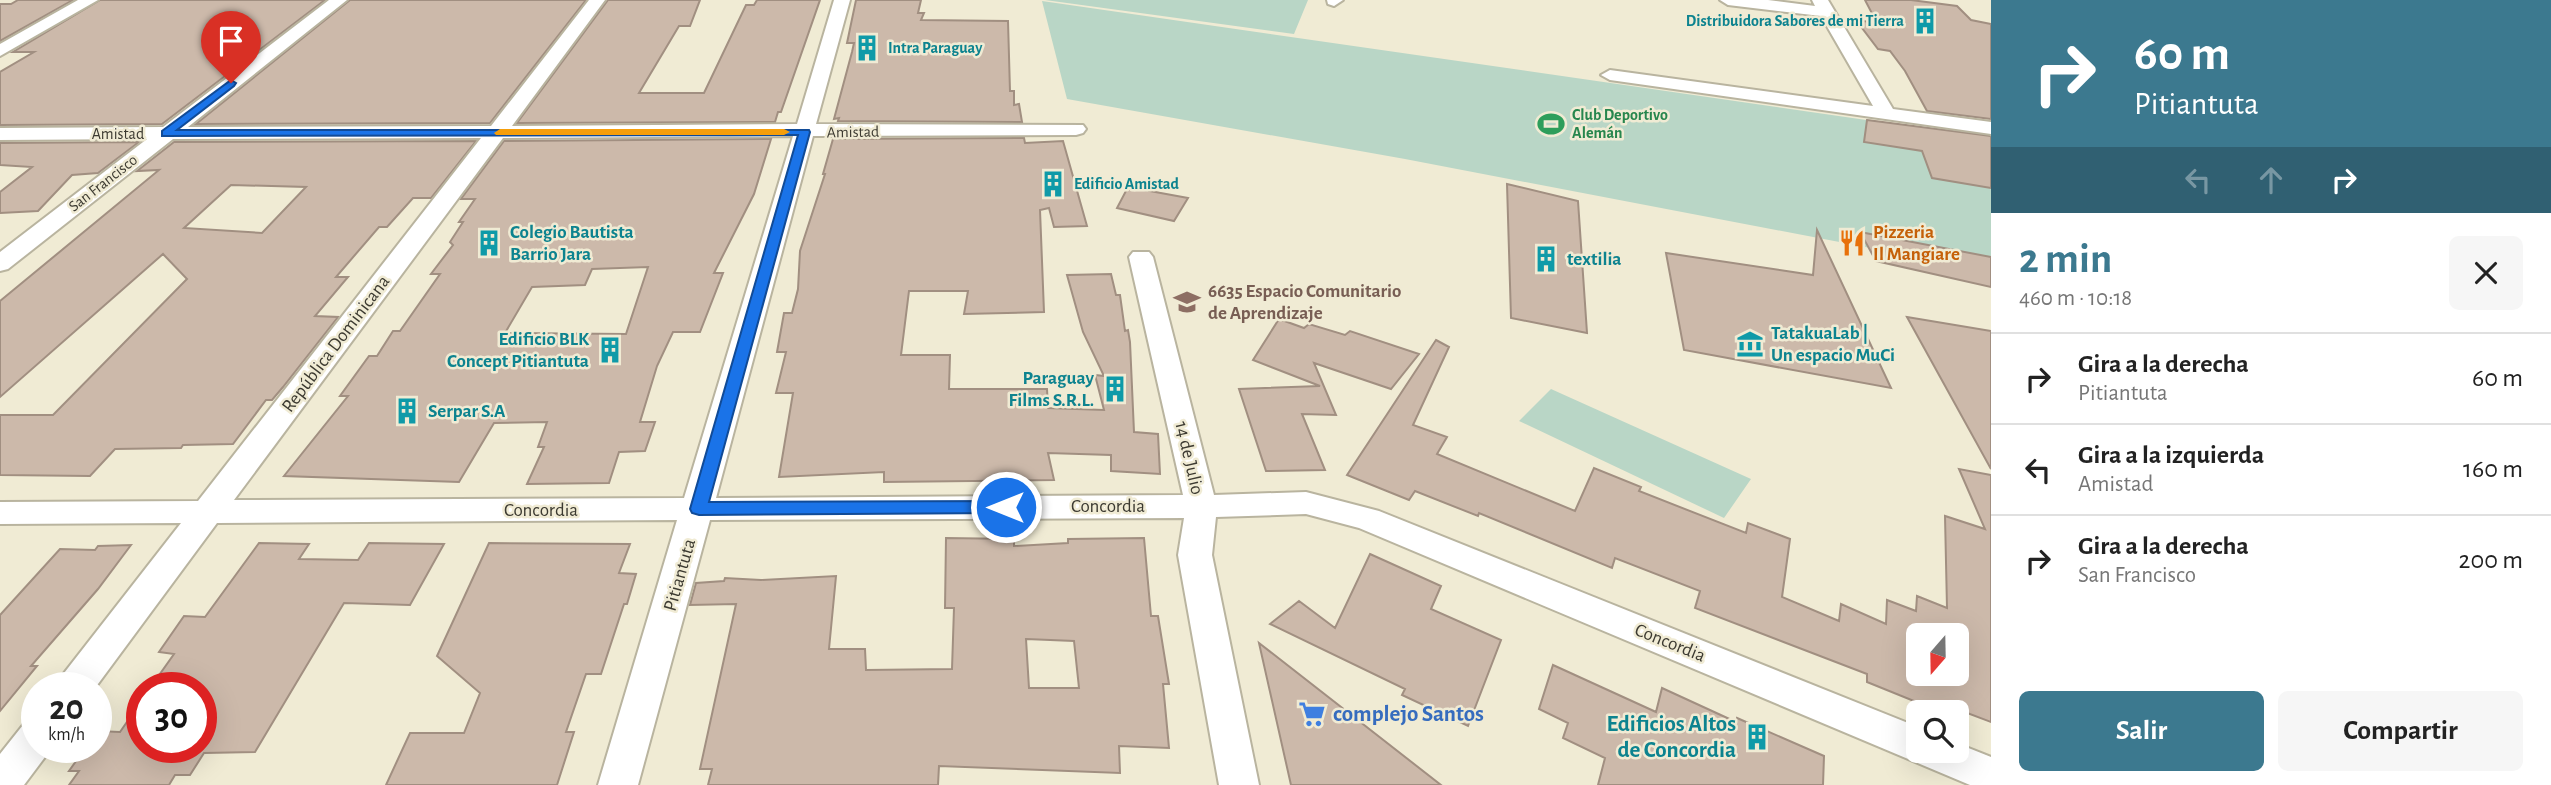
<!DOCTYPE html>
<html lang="es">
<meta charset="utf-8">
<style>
body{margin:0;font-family:"Alegreya Sans",sans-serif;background:#f6f6f6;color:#222;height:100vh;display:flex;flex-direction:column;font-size:26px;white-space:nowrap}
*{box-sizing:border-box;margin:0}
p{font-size:23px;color:#767676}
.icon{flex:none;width:38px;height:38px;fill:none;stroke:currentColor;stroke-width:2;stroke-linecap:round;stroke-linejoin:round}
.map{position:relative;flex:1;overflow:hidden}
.sheet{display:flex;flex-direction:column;background:#fff;width:560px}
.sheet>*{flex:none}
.banner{background:#3c798f;color:#fff;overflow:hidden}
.needle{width:46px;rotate:200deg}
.fabs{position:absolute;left:1906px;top:623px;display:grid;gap:14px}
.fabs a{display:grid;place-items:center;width:63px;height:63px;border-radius:10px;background:#fff;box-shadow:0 7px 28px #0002;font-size:35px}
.speed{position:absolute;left:21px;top:672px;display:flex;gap:14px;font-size:35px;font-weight:700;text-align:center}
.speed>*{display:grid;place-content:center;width:91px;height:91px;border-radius:50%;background:#fff;box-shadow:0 7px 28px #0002;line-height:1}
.speed small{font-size:18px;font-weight:400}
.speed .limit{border:10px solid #d22;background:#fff;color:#111}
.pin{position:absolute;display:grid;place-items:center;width:60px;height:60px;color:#fff;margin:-72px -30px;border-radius:50% 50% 50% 0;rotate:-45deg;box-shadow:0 0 7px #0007}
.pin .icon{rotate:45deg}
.me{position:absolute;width:77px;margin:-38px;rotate:270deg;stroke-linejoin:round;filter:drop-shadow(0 0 5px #0008)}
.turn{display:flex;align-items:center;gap:24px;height:147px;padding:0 28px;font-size:32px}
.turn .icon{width:91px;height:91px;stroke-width:2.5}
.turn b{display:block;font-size:49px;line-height:60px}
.lanes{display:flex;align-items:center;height:66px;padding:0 28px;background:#0003;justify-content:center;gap:35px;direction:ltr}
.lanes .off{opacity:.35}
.round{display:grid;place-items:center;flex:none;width:74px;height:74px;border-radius:10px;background:#f6f6f6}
.summary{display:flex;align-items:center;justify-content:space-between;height:119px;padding:0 28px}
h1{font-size:42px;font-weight:700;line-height:52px;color:#3c798f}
.button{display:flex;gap:14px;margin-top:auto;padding:14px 28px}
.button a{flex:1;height:80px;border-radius:10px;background:#3c798f;color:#fff;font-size:28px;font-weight:700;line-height:80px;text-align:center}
.button a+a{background:#f6f6f6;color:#222}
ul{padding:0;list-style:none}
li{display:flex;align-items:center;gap:21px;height:91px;padding:0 28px;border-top:2px solid #e0e0e0}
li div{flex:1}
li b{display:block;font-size:26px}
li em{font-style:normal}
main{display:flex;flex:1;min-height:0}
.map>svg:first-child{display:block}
.green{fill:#b9d6c6}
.building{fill:#ccb9aa;stroke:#a18f81;stroke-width:2;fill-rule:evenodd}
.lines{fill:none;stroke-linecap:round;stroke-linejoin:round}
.street-casing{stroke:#b9b49f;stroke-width:4}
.street{fill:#fff;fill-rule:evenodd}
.route{fill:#1a73e8;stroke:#114b97;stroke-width:2}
.slow{fill:#f59e0b}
.labels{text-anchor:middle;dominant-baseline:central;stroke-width:5;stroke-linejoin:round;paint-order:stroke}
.far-culture-label{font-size:16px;font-weight:bold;fill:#0d838f;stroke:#f0ebd4;text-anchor:start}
.far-leisure-label{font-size:16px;font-weight:bold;fill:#27864d;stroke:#f0ebd4;text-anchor:start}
.far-street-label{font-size:16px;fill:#3c3a31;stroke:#f0ebd4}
.culture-label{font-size:19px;font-weight:bold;fill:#0d838f;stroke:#f0ebd4;text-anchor:start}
.food-label{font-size:19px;font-weight:bold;fill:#c56008;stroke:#f0ebd4;text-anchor:start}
.education-label{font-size:19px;font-weight:bold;fill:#785e54;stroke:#f0ebd4;text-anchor:start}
.street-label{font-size:19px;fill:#3c3a31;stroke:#f0ebd4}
.near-shop-label{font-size:23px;font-weight:bold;fill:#366cbe;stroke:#f0ebd4;text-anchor:start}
.near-culture-label{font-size:23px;font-weight:bold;fill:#0d838f;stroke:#f0ebd4;text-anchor:end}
</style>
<main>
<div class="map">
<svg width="1991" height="785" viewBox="0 0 1991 785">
<rect width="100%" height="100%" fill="#f0ebd4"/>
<path class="green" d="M1045 0H1308L1294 34Z
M1042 1 1991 138V271L1405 159 1067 99Z
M1551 389 1751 479 1724 518 1519 421Z"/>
<path class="building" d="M18 0H73L0 41V4H11Z
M100 0H325L162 124 0 125V72L34 52H13Z
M350 0H586L490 123 196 124Z
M608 0H700L690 26H679L639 93H704L746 5H754L757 0H820L781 112H778L775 122 517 123Z
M856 0H921L918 13H924L921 20 1008 21 1010 91H1014V105L1019 104 1022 122 838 121 839 118 834 119 852 52 854 43H847Z
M1865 0H1911L1957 6 1971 20 1991 24V119L1927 111 1905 71 1890 51 1878 49 1856 20 1877 23Z
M1867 120 1991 136V188L1932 178 1922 151 1864 142Z
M1024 138 1025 143 1063 141 1087 226 1054 227 1049 208 1040 210 1044 312 964 314 968 291H909L901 355H950L949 389H1047L1048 408 1104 410 1095 375 1104 376 1083 332 1067 275 1111 274 1116 295H1120L1125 331 1128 330 1130 342 1134 432 1158 434 1160 474 1111 471V455L1048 453 1054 480 884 482V472L779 477 793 393H776L786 352H777L784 313H792L798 289 800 251 825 174H823L833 139Z
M771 139 754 194 714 273H723L700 332H673L657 366 640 422H655L645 451 619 452 609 483 527 484 544 447H538L547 422 494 423 459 482 284 476 348 396H340L369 356H377L393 331H400L440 274H431L453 245 450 242 463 222H459L475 199H461L504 141ZM648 267 626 334 505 333 532 287 585 285 592 269Z
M476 141 431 198H413L387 227H379L336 277H348L315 316 338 317 283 387 272 400H266L233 444 183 445 181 448 115 449 90 476 0 475V415H53L187 279 163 254 0 397V301L159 170 137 171 174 142ZM231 185 306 187 262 233 184 228Z
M139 142 98 173 72 175 38 211 0 213V192L32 167 0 165V143Z
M1507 184 1578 201 1587 333 1511 318Z
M1128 187 1188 198 1174 221 1117 208Z
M1817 230 1891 388 1684 350 1666 253 1813 275Z
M1860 232 1991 257V287L1876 261Z
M1907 317 1991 331V469Z
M1279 319 1304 328 1309 324 1345 335 1350 331 1419 354 1391 389 1314 363 1336 415 1302 414 1325 470 1266 471 1239 389 1320 386 1253 360Z
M1436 340 1449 347 1413 425 1447 437 1437 454 1575 511 1594 468 1641 487 1639 491 1746 533 1748 523 1790 539 1782 597 1839 621 1841 604 1886 624 1887 600 1916 611 1917 596 1947 608 1945 516 1985 529 1959 469 1991 475V722L1962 711V721L1956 719V712H1941L1867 682V674L1695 608 1700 591 1615 558 1612 568 1479 513 1478 516 1415 491 1409 500 1347 475ZM1918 635H1956V674H1918Z
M946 538 1014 539V546L1068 543V539L1144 538 1151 616H1158L1169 684H1163L1169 748 1119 746 1120 773 939 766 938 785H708L712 769H700L736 604 690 605 696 583 724 581 725 578 761 580 836 576 829 649H865L866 670 952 669 954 608H945ZM1026 639 1074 641 1079 688H1029Z
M259 543 309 544 299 559 358 560 369 543 444 544 410 605 344 603 255 752 204 753 190 775H175L169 785H69L79 771H69L86 747H96L97 731 120 732 142 700V747H201V687L150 688 174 654 159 652 184 616 205 617Z
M489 543 630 544 619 573 636 574 627 604H624L601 674H586L566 732H574L557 785H386L410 733H464L480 693 437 656Z
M131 545 98 589 31 666H37L0 711V615L60 549 95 550 98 546Z
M1370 554 1441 586 1431 609 1501 640 1468 726 1402 695 1405 689 1270 624 1299 601 1335 628Z
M1259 643 1441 785H1291Z
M1553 665 1656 712 1662 688 1736 722 1737 718 1824 756 1823 785H1598L1605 758 1563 738 1568 723 1539 709Z"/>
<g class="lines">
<g class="street-casing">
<path id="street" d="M78 0H98L0 56V44Z
M329 0H347L188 127 491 126 589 0H605L512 126 797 124 834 0H850L816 124 1083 125 1086 129 1083 133 1076 135 813 136 716 498 1183 495 1129 257 1133 252H1149L1153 257 1214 495 1306 492 1379 511 1918 727V751H1956V743L1991 757V785H1970L1359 528 1306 514 1216 517 1212 555 1259 785H1219L1178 555 1184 518 710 520 638 785H598L677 520 217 523 95 688H56L61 677 181 523 0 524V502L198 501 481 138 173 139 8 269 0 271V252L147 139 0 140V128L163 127ZM793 136 684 498 234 500 503 138Z
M1327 0H1343L1334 6 1328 4Z
M1720 0H1768L1815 6 1812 0H1828L1893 109 1991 122V134L1610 80 1601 75 1610 70 1873 106 1821 16 1728 5Z
M37 720V747L51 749 24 785H0V754L23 725Z"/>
</g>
<use href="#street" class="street"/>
</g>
<path class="route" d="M231 80 236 83 234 86 177 130H809L810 132 709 502 1006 501 1012 502 1015 507 1012 511 1006 513 699 515 692 513 690 509 798 135 162 136V131Z"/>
<path class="slow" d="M500 129H784L790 132 784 135H496L494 133Z"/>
<defs>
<g id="building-bare" transform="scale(2.1)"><path d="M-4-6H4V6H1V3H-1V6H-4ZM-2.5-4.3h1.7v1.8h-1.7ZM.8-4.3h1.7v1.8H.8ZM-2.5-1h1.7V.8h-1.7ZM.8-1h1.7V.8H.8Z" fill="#0f9aa8" stroke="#f0ebd4" stroke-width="2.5" paint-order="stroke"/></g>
<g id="stadium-bare" transform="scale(2.1)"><path d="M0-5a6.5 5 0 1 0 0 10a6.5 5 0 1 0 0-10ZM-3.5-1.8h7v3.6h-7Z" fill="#2e9e5b" stroke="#f0ebd4" stroke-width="2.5" paint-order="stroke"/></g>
<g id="restaurant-bare" transform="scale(2.1)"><path d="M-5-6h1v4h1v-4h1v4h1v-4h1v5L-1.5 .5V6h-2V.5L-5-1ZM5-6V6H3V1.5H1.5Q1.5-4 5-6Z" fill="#e8710a" stroke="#f0ebd4" stroke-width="2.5" paint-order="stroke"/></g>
<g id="school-bare" transform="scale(2.1)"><path d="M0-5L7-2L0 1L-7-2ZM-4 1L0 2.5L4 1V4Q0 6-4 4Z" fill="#8d6e63" stroke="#f0ebd4" stroke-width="2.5" paint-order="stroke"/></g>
<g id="museum-bare" transform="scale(2.1)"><path d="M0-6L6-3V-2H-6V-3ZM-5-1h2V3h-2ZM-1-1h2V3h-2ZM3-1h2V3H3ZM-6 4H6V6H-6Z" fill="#0f9aa8" stroke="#f0ebd4" stroke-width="2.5" paint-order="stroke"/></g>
<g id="supermarket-bare" transform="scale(2.1)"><path d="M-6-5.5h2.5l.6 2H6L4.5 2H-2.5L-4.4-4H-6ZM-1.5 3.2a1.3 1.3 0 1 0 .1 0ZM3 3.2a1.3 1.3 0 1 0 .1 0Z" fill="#3f7fe0" stroke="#f0ebd4" stroke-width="2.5" paint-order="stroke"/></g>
</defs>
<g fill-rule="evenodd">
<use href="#building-bare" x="1925" y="21"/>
<use href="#building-bare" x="867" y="48"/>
<use href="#stadium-bare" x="1551" y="124"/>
<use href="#building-bare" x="1053" y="184"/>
<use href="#building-bare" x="489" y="243"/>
<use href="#restaurant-bare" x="1852" y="243"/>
<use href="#building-bare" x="1546" y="259"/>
<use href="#school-bare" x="1187" y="302"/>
<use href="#museum-bare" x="1750" y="344"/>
<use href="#building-bare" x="610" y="350"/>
<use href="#building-bare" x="1115" y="389"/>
<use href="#building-bare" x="407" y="411"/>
<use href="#supermarket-bare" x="1312" y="714"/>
<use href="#building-bare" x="1757" y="737"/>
</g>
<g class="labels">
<g class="far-culture-label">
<text x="1904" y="21" text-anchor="end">Distribuidora Sabores de mi Tierra</text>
<text x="888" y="48">Intra Paraguay</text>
<text x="1074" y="184">Edificio Amistad</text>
</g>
<g class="far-leisure-label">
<text x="1572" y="115">Club Deportivo<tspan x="1572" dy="18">Alemán</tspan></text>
</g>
<g class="far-street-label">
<text transform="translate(853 132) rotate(-1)">Amistad</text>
<text x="118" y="134">Amistad</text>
<text transform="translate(103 183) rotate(-38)">San Francisco</text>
</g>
<g class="culture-label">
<text x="510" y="232">Colegio Bautista<tspan x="510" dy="22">Barrio Jara</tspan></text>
<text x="1567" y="259">textilia</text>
<text x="1771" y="333">TatakuaLab |<tspan x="1771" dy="22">Un espacio MuCi</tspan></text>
<text x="589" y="339" text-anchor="end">Edificio BLK<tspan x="589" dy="22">Concept Pitiantuta</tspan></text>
<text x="1094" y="378" text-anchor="end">Paraguay<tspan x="1094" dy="22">Films S.R.L.</tspan></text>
<text x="428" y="411">Serpar S.A</text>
</g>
<g class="food-label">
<text x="1873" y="232">Pizzeria<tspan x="1873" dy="22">Il Mangiare</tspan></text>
</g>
<g class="education-label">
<text x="1208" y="291">6635 Espacio Comunitario<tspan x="1208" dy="22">de Aprendizaje</tspan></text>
</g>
<g class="street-label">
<text transform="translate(336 344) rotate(-53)">República Dominicana</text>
<text transform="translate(1189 458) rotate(77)">14 de Julio</text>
<text x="1108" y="506">Concordia</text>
<text x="541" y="510">Concordia</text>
<text transform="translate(680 575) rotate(-74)">Pitiantuta</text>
<text transform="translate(1670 643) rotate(22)">Concordia</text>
</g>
<g class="near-shop-label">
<text x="1333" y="714">complejo Santos</text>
</g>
<g class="near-culture-label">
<text x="1736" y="724">Edificios Altos<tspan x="1736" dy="26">de Concordia</tspan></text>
</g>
</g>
</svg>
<div class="fabs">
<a><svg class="needle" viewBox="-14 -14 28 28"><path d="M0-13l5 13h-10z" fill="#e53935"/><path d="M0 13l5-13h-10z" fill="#767676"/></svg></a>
<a><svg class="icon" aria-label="search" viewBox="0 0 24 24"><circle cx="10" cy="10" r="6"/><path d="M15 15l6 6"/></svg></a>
</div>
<div class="speed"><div>20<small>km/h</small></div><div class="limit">30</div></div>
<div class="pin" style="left:231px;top:83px;background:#d93025"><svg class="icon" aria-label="arrive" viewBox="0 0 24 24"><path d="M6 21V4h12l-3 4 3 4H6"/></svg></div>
<svg class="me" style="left:1006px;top:507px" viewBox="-20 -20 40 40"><circle r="17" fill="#1a73e8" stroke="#fff" stroke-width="3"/><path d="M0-11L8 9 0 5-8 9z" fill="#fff"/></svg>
</div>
<section class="sheet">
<div class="banner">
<div class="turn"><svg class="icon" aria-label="right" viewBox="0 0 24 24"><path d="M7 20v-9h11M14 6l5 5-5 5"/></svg><div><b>60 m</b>Pitiantuta</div></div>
<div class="lanes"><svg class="icon off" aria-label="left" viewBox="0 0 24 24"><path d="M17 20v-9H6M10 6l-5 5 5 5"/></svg><svg class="icon off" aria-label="ahead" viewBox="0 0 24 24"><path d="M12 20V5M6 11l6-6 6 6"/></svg><svg class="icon" aria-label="right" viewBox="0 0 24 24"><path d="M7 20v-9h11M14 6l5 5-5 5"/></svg></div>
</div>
<div class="summary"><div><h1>2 min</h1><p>460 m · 10:18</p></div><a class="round"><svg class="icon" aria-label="close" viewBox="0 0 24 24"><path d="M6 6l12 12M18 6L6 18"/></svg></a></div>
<ul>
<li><svg class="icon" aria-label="right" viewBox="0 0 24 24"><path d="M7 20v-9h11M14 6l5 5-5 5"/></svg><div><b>Gira a la derecha</b><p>Pitiantuta</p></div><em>60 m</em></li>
<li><svg class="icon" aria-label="left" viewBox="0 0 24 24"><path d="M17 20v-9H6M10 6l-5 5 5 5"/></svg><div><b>Gira a la izquierda</b><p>Amistad</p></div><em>160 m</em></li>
<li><svg class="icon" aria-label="right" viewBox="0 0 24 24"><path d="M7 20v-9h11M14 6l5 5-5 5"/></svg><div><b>Gira a la derecha</b><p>San Francisco</p></div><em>200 m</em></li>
</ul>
<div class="button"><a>Salir</a><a>Compartir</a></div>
</section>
</main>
